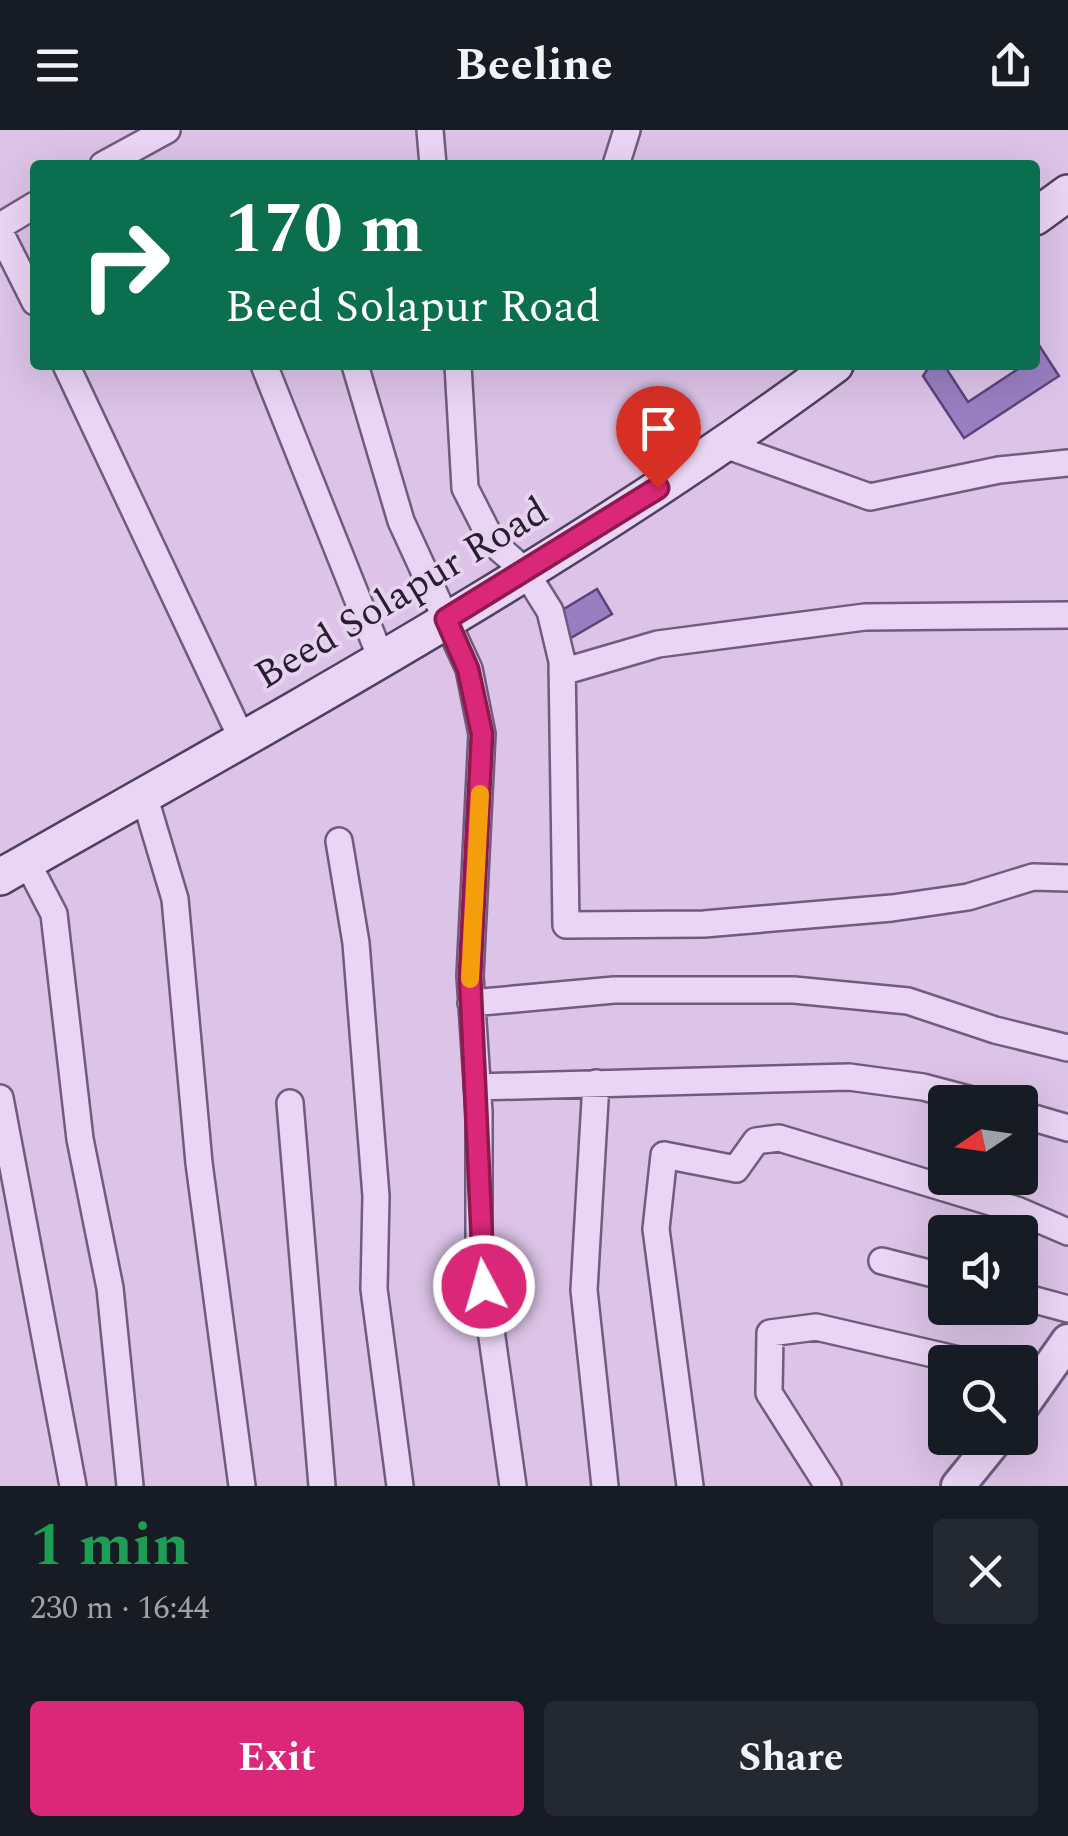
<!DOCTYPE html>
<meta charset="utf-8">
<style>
body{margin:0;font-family:Spectral,serif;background:#242831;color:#f1f3f6;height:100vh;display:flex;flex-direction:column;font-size:38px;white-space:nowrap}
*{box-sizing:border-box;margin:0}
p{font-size:32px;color:#9ea1a6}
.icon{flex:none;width:55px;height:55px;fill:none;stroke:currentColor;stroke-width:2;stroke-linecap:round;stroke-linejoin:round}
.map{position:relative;height:1356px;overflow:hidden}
.side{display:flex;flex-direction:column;background:#171b24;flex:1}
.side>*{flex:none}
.banner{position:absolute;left:30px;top:30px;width:1010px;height:210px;border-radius:10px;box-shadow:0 10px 40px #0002;background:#0b6e4f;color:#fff;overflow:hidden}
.needle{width:65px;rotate:257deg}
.buttons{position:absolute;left:928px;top:955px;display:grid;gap:20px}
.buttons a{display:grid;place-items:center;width:110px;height:110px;border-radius:10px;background:#171b24;box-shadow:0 10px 40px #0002;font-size:50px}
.pin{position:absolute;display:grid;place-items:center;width:85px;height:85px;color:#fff;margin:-102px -42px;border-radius:50% 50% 50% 0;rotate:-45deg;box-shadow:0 0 10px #0007}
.pin .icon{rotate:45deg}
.me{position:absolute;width:110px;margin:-55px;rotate:354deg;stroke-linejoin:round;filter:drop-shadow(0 0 8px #0008)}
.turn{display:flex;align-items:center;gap:35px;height:210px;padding:0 30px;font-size:45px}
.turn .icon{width:130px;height:130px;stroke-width:2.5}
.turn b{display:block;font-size:70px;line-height:85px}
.round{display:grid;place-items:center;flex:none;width:105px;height:105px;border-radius:10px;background:#242831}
.head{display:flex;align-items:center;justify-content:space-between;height:170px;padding:0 30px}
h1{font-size:60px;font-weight:700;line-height:75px;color:#1e9e55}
.cta{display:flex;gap:20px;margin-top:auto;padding:20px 30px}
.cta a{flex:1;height:115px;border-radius:10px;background:#db2777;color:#fff;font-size:40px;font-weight:700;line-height:115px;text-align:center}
.cta a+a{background:#242831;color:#f1f3f6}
header{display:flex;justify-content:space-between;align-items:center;height:130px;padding:0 30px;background:#171b24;font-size:45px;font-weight:700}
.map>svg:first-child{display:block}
.building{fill:#997ec1;stroke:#5a457b;stroke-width:2.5}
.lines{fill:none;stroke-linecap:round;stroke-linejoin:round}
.minor-casing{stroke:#6f5c7f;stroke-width:30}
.tertiary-casing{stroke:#6f5c7f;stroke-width:38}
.secondary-casing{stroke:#504061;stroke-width:40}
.minor{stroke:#ead5f4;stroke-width:25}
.tertiary{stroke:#ead5f4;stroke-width:32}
.secondary{stroke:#ead5f4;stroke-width:35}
.route-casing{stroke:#8e194d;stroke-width:25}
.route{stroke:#db2777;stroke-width:18}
.slow{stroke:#f59e0b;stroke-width:18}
.labels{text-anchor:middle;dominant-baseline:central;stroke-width:8;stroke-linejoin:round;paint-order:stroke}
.street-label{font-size:40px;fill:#271e31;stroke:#e7d2f0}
</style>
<header><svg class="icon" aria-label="menu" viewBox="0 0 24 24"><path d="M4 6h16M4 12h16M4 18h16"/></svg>Beeline<svg class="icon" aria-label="share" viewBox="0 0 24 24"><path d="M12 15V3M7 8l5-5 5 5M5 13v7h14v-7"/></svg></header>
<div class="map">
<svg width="1068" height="1356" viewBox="0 0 1068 1356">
<rect width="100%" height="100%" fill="#dcc3e7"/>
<path class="building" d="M1035 209 1059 246 964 308 923 246 930 235H944L968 272 1018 239 1016 235H1035Z
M597 459 612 484 569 509 554 485Z"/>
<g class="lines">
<g class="minor-casing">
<path id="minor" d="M430 0 433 35
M103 35 167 0
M616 35 627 0
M0 96 35 75
M0 102 35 172
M66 235 242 609
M264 235 381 528
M355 235 401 391 469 539 482 604 470 846 479 982V1115L513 1356
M458 235 465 358 493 413 525 441 550 481 562 531 566 795 704 794 892 778 968 767 1033 747 1068 748
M725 315 870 367 999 340 1068 333
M562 542 658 514 865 487 1068 485
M144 665 175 769 199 1033 242 1356
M339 711 356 813 376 1066 374 1159 400 1356
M27 732 54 784 80 1009 110 1158 130 1356
M471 873 614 860H794L908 871 995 900 1068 918
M596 953 584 1160 605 1356
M477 957 849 947 923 957 980 972
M0 968 73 1356
M290 973 322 1356
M1020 984 1068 998
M882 1131 945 1147
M1020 1166 1068 1179
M690 1356 656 1099 664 1025 736 1039 756 1011 779 1008 1017 1080 1068 1102
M828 1356 769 1263 770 1203 816 1197 968 1232"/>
</g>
<g class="tertiary-casing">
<path id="tertiary" d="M1020 1279 1068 1211
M958 1356 997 1308"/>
</g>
<g class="secondary-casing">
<path id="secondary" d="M1035 87 1068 63
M0 747C283 586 573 429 835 235"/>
</g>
<use href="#minor" class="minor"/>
<use href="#tertiary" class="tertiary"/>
<use href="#secondary" class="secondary"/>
</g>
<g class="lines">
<g class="route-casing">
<path id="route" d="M484 1156 470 846 482 604 468 539 446 489 658 358"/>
</g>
<use href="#route" class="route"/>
<path class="slow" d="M470 849 480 664"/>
</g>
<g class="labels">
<g class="street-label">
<text transform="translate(402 464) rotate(-31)">Beed Solapur Road</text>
</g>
</g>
</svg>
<div class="buttons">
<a><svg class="needle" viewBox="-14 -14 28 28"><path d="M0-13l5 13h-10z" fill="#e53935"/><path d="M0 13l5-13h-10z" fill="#9ea1a6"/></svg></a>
<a><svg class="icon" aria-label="sound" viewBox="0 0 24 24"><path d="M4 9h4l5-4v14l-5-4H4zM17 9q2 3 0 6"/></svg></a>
<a><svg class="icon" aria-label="search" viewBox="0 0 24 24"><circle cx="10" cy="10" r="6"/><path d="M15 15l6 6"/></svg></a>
</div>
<div class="pin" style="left:658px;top:358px;background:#d93025"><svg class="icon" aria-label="arrive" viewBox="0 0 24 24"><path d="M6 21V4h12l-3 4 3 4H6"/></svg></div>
<svg class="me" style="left:484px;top:1156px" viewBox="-20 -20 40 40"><circle r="17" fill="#db2777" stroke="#fff" stroke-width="3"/><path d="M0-11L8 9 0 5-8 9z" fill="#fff"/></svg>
<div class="banner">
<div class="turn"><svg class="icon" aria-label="right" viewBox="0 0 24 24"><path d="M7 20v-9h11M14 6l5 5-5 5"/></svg><div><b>170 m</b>Beed Solapur Road</div></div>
</div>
</div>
<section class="side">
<div class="head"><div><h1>1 min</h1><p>230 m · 16:44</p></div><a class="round"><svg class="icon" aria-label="close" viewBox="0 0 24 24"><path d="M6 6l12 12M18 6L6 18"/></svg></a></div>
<div class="cta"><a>Exit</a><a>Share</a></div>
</section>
